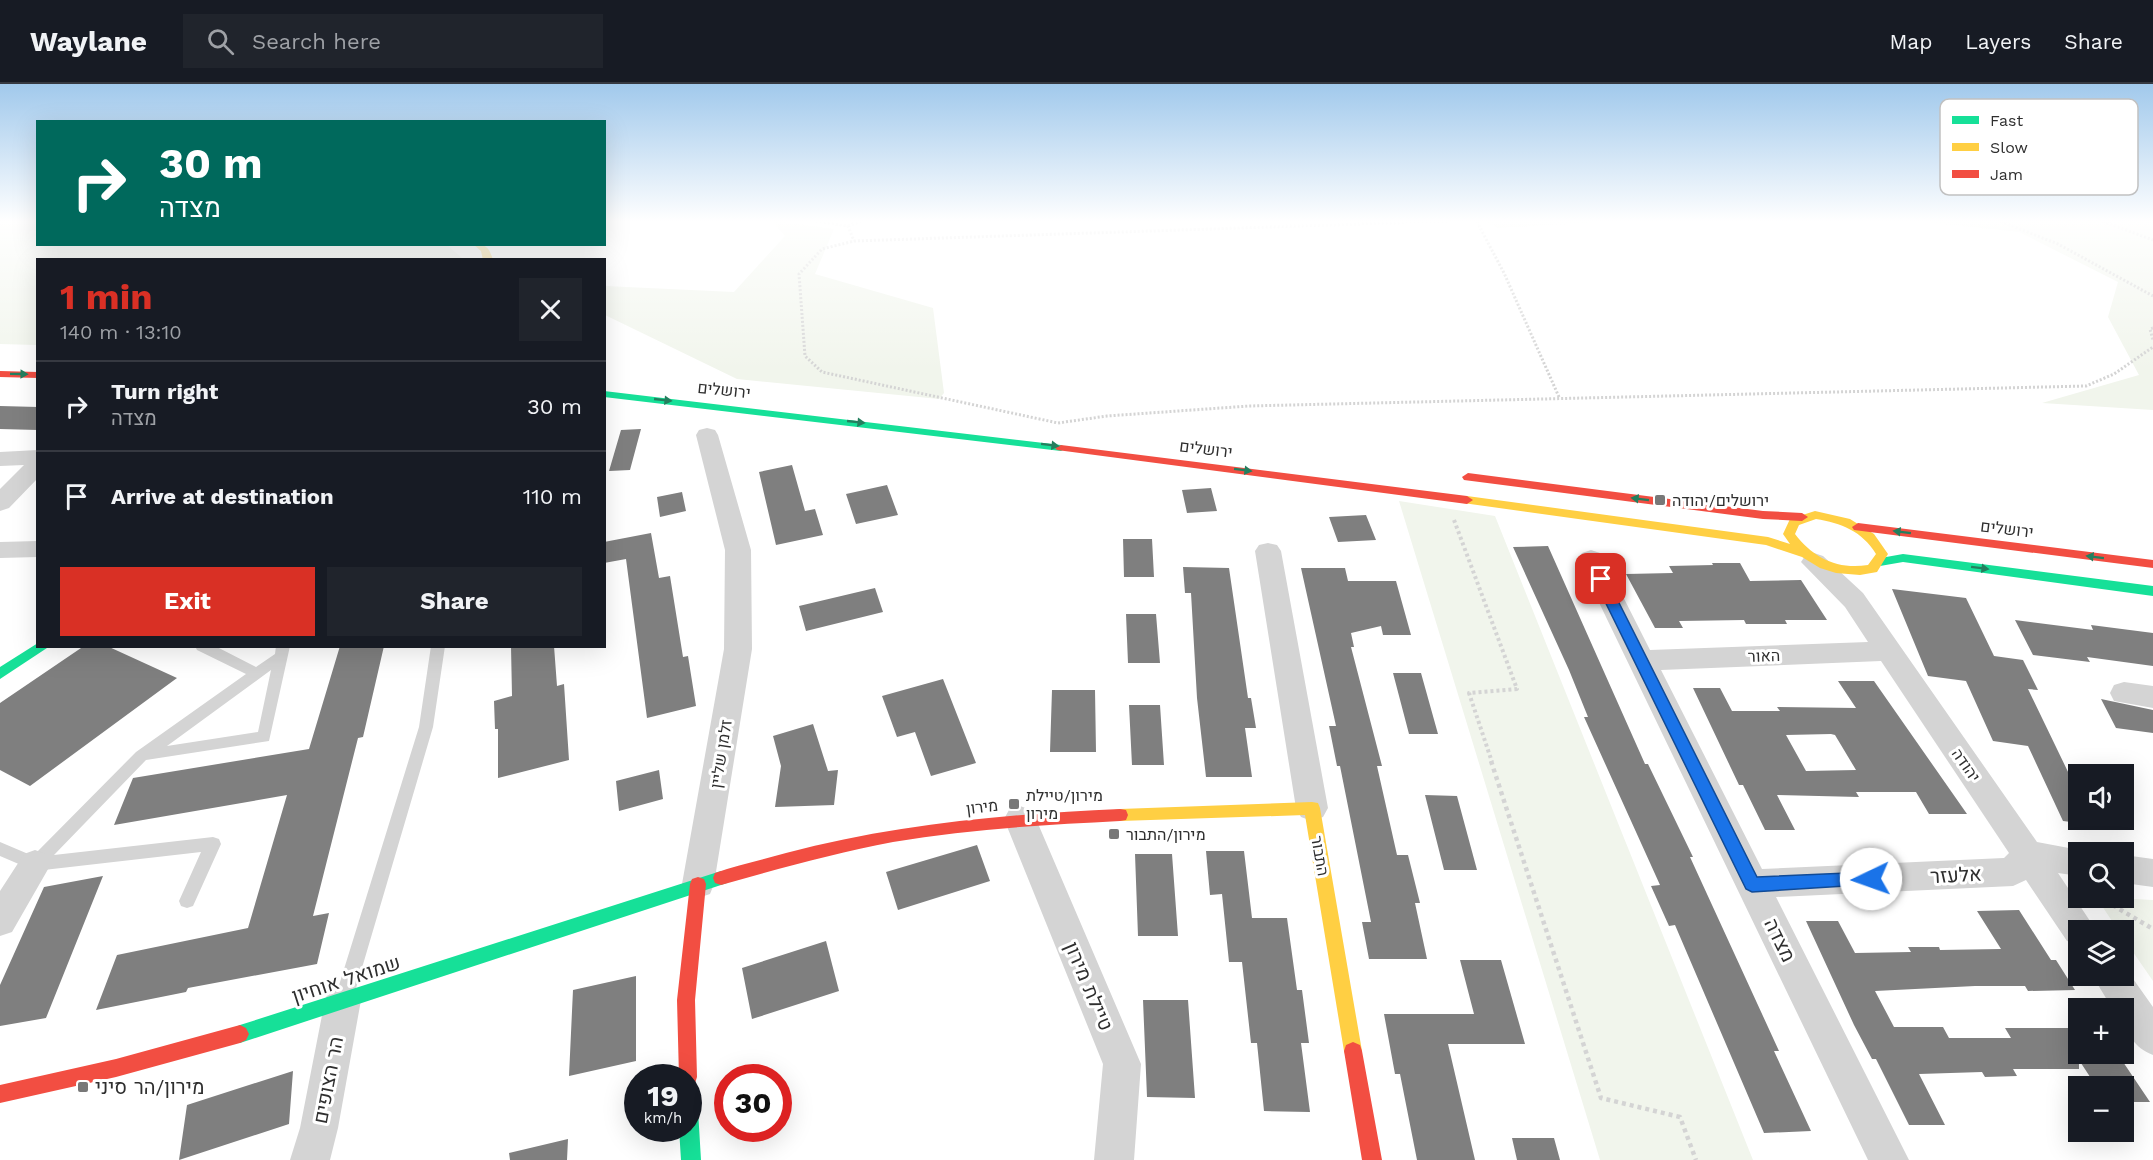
<!DOCTYPE html>
<meta charset="utf-8">
<style>
body{margin:0;font-family:"Work Sans",Heebo,sans-serif;background:#20242c;color:#f1f3f6;height:100vh;display:flex;flex-direction:column;font-size:22px;white-space:nowrap}
*{box-sizing:border-box;margin:0}
p{font-size:20px;color:#9ea1a6}
.icon{flex:none;width:33px;height:33px;fill:none;stroke:currentColor;stroke-width:2;stroke-linecap:round;stroke-linejoin:round}
.map{position:relative;flex:1;overflow:hidden}
.details{position:absolute;left:36px;top:174px;width:570px;height:390px;display:flex;flex-direction:column;background:#171b24;border-radius:0px;box-shadow:0 6px 24px #0002}
.details>*{flex:none}
.banner{position:absolute;left:36px;top:36px;width:570px;height:126px;border-radius:0px;box-shadow:0 6px 24px #0002;background:#00695c;color:#fff;overflow:hidden}
.controls{position:absolute;left:2068px;top:680px;display:grid;gap:12px}
.controls a{display:grid;place-items:center;width:66px;height:66px;border-radius:0px;background:#171b24;box-shadow:0 6px 24px #0002;font-size:30px}
.speed{position:absolute;left:624px;top:980px;display:flex;gap:12px;font-size:30px;font-weight:700;text-align:center}
.speed>*{display:grid;place-content:center;width:78px;height:78px;border-radius:50%;background:#171b24;box-shadow:0 6px 24px #0002;line-height:1}
.speed small{font-size:15px;font-weight:400}
.speed .limit{border:9px solid #d22;background:#fff;color:#111}
.pin{position:absolute;display:grid;place-items:center;width:51px;height:51px;color:#fff;margin:-26px;border-radius:12px;box-shadow:0 3px 9px #0006}
.me{position:absolute;width:66px;margin:-33px;rotate:267deg;stroke-linejoin:round;filter:drop-shadow(0 0 4px #0008)}
.turn{display:flex;align-items:center;gap:21px;height:126px;padding:0 24px;font-size:27px}
.turn .icon{width:78px;height:78px;stroke-width:2.5}
.turn b{display:block;font-size:42px;line-height:51px}
.round{display:grid;place-items:center;flex:none;width:63px;height:63px;border-radius:0px;background:#20242c}
.headline{display:flex;align-items:center;justify-content:space-between;height:102px;padding:0 24px}
h1{font-size:36px;font-weight:700;line-height:45px;color:#d93025}
.button{display:flex;gap:12px;margin-top:auto;padding:12px 24px}
.button a{flex:1;height:69px;border-radius:0px;background:#d93025;color:#fff;font-size:24px;font-weight:700;line-height:69px;text-align:center}
.button a+a{background:#20242c;color:#f1f3f6}
ul{padding:0;list-style:none}
li{display:flex;align-items:center;gap:18px;height:90px;padding:0 24px;border-top:2px solid #363941}
li div{flex:1}
li b{display:block;font-size:22px}
li em{font-style:normal}
header{display:flex;align-items:center;gap:36px;box-sizing:border-box;height:84px;padding:0 30px;background:#171b24;border-bottom:2px solid #363941}
header strong{font-size:28px}
nav{display:flex;gap:33px;margin-inline-start:auto;font-size:21px}
.search{width:420px;height:54px;background:#20242c;display:flex;align-items:center;gap:15px;box-sizing:border-box;padding:0 21px;border-radius:0px;color:#9ea1a6;font-size:22px}
.map>svg:first-child{display:block}
.green{fill:#f1f5ec}
.lines{fill:none;stroke-linecap:round;stroke-linejoin:round}
.stream{stroke:#d8e9f2;stroke-width:5}
.building{fill:#7f7f7f;fill-rule:evenodd}
.path-far2{stroke:#d4d4d4;stroke-width:3;stroke-dasharray:2 2;stroke-linecap:butt}
.path-far1{stroke:#d4d4d4;stroke-width:4;stroke-dasharray:3 3;stroke-linecap:butt}
.path{stroke:#d4d4d4;stroke-width:4.5;stroke-dasharray:4 4;stroke-linecap:butt}
.lane{fill:#d4d4d4;fill-rule:evenodd}
.street{fill:#d4d4d4;fill-rule:evenodd}
.fast{fill:#16e098;fill-rule:evenodd}
.slow{fill:#ffcf43;fill-rule:evenodd}
.jam{fill:#f24e42;fill-rule:evenodd}
.oneway{fill:#247f5e}
.route{fill:#1a73e8;stroke:#114b97;stroke-width:1.5}
.poi-dot{fill:#787878;stroke:#fff;stroke-width:2}
.labels{text-anchor:middle;dominant-baseline:central;stroke-width:6;stroke-linejoin:round;paint-order:stroke}
.street-label{font-size:16px;fill:#2f2f2f;stroke:#fff}
.poi-label{font-size:16px;fill:#2f2f2f;stroke:#fff;text-anchor:start}
.near-street-label{font-size:20px;fill:#2f2f2f;stroke:#fff}
.near-poi-label{font-size:20px;fill:#2f2f2f;stroke:#fff;text-anchor:start}
.key{fill:#fff;stroke:#c1c1c1;stroke-width:1.5}
.key-label{font-size:16px;fill:#2f2f2f}
</style>
<header>
<strong>Waylane</strong>
<div class="search"><svg class="icon" aria-label="search" viewBox="0 0 24 24"><circle cx="10" cy="10" r="6"/><path d="M15 15l6 6"/></svg>Search here</div>
<nav><a>Map</a><a>Layers</a><a>Share</a></nav>
</header>
<div class="map">
<svg width="2153" height="1076" viewBox="0 0 2153 1076">
<rect width="100%" height="100%" fill="#fff"/>
<path class="green" d="M0 136H37L38 160H446L463 175 38 176 37 261 0 260Z
M771 136 834 145 815 190 933 224 944 309 939 315 737 295 605 231V202L734 208 785 152Z
M1482 136H1639L1498 144Z
M1906 136H2153V326L2042 319 2139 291 2108 233 2118 198 2019 148Z
M1399 417 1495 432 1753 1076H1600Z
M2096 813 2153 816V897L2124 855V846H2118Z"/>
<g class="lines">
<path class="stream" d="M2148 136 2153 138"/>
</g>
<path class="building" d="M0 322 38 323V346L0 345Z
M641 345 630 386 609 387 621 346Z
M792 381 805 427 815 425 823 451 776 461 759 388Z
M887 401 898 431 856 440 846 410Z
M1211 404 1217 427 1187 429 1182 406Z
M682 408 686 427 660 433 657 413Z
M1366 431 1376 456 1338 458 1329 433Z
M651 449 659 494 670 492 683 573 688 572 696 622 647 634 626 475 604 479V458Z
M1123 455H1152L1154 493H1124Z
M1548 462 1645 680H1648L1693 773H1690L1779 967H1774L1811 1047 1764 1049 1675 841 1669 842 1651 802 1660 801 1584 633H1588L1569 586 1513 463Z
M1712 479H1740L1750 497 1801 496 1827 536H1785L1787 540H1746L1744 536 1679 537 1683 544H1655L1626 490 1673 489 1669 482 1713 481Z
M1183 483 1229 484 1248 614H1251L1256 644H1245L1252 693H1206L1197 614 1191 509H1185Z
M1301 484H1345L1348 497H1396L1411 551H1383L1381 542 1351 549 1354 563H1351L1382 682H1377L1397 771H1408L1420 819H1415L1427 875H1369L1362 838H1371L1340 682H1337L1329 642H1336Z
M875 504 883 528 806 547 799 522Z
M1892 505 1966 514 1994 572 2023 576 2038 606 2028 605 2070 692 2079 693V739L2063 737 2028 662 1993 657 1966 597 1928 592Z
M1126 530H1156L1160 579H1128Z
M2015 536 2093 546 2091 541 2153 549V582L2087 573 2090 578 2033 571Z
M84 562H107L177 594 30 702 0 686V619Z
M340 562H384L363 653 358 654 313 832 329 829 317 880 188 904 186 908 96 926 117 871 248 844 287 711 114 741 133 694 309 665Z
M511 562H554L557 602 564 600 569 676 498 694V645H495L494 617 512 612Z
M1393 589H1421L1438 650H1409Z
M943 595 976 679 931 692 915 648 897 653 882 612Z
M1838 597H1874L1967 730H1929L1916 708H1856L1859 713 1777 711 1795 746H1765L1743 701H1739L1693 604H1720L1732 627H1780L1777 623 1856 624ZM1831 650 1835 651 1856 686 1806 687 1786 651Z
M1052 606H1095L1096 668H1050Z
M2101 615 2153 626V649L2116 644Z
M1129 621H1160L1164 681H1132Z
M813 640 828 687 838 686 834 721 775 723 781 682 773 652Z
M659 686 663 715 619 727 616 697Z
M1425 711 1457 712 1477 786H1444Z
M977 761 990 797 898 826 886 788Z
M1206 767H1244L1252 834H1287L1297 906H1302L1309 959H1301L1310 1028 1264 1027 1257 959H1251L1242 878H1229L1222 810 1210 811Z
M1135 770H1172L1178 852H1138Z
M103 792 46 934 0 942V901L44 803Z
M2019 826 2051 876H2056L2075 906 2028 907 2025 902H1975L1875 907 1894 943H1943L1949 954H2011L2005 944H2079V969H2117L2150 1018H2124V1002H2096L2079 976V985H2013L2017 992 1985 993 1982 988 1919 990 1945 1041H1909L1876 975H1872L1854 941 1806 837H1838L1855 869 1911 868 1908 863H1939L1940 866 2001 865 1977 827Z
M826 857 839 907 752 935 742 884Z
M1460 876H1501L1525 960H1448L1475 1076H1417L1400 990H1395L1384 930H1474Z
M636 892V977L569 992 573 906Z
M1143 916H1188L1195 1014 1147 1013Z
M293 987 289 1040 179 1076 187 1021Z
M1512 1054H1554L1560 1076H1517Z
M568 1055 567 1076H510L509 1069Z"/>
<g class="lines">
<path class="path-far2" d="M808 136 848 142 854 157
M1997 136 2058 160 2153 212
M2099 136 2153 156
M848 142 863 136
M2153 244 2150 245 2153 256
M1559 313 1504 189 1476 136 854 157 822 165 799 190 805 272 822 288 1058 339 1107 332 1249 322 2086 302 2114 290 2153 263"/>
<path class="path-far1" d="M1454 436 1517 605 1469 609 1492 678"/>
<path class="path" d="M1491 677 1601 1014 1680 1033 1696 1076
M2099 813 2153 845"/>
<path class="lane" d="M195 562H215L256 583 275 570 276 562H290L269 657 146 676 54 771 213 753 219 755 221 760 193 822 187 824 181 822 179 817 201 768 35 787 0 772V758L33 772 136 668 246 590 197 566ZM271 586 258 648 167 662Z
M431 562H445L433 643 354 911 351 917 345 919 339 917 336 911 419 643Z"/>
<path class="street" d="M707 344 715 346 718 351 751 466 752 565 714 800 710 810 698 814 686 810 682 800 724 565 725 466 696 351 699 346Z
M38 366V394L9 424 0 427V405L24 381 0 382V368Z
M38 457V473L0 474V458Z
M1268 459 1277 461 1281 467 1328 724 1323 733 1312 737 1301 733 1296 724 1255 467 1259 461Z
M1591 466 1600 469 1604 475 1650 566 1868 558 1845 523 1801 478 1805 472 1814 469 1823 472 1863 509 2037 758 2090 768H2079V792L2058 789 2096 846H2079V861L2067 857 2026 796 2013 802 1776 813 1909 1076H1868L1578 475 1582 469ZM1881 577 2009 769 2004 774 1762 785 1661 586Z
M2124 598 2153 602V624L2114 617 2110 609 2114 601Z
M1020 722 1031 726 1036 735 1141 980 1134 1076H1094L1103 980 1004 735 1009 726Z
M35 766 46 770 51 780 12 848 0 852V807L24 770Z
M2124 771 2153 775V803L2124 799Z
M2124 882 2153 923V971C2132 963 2124 946 2124 924H2112L2092 891H2124Z
M343 899 356 904 361 916 338 1044 330 1076H290L300 1044 325 916 330 904Z"/>
<path class="fast" d="M604 307 1061 361 1067 364 1061 367 604 313Z
M1903 470 2153 502V512L1903 478 1880 482 1874 478 1875 475Z
M38 559V562H50L0 595V583Z
M721 787 727 789 729 794 727 799 721 801 240 959 234 956 231 950 234 944 240 941Z
M688 1017 695 1019 698 1026 701 1076H681L679 1044H688Z"/>
<path class="slow" d="M473 160C486 160 489 163 493 176H483L481 167Z
M1467 412 1768 453 1790 460 1783 450 1790 435 1815 427 1850 435 1874 450 1888 470 1877 488 1860 491 1836 489 1820 484 1802 473 1766 461 1463 419 1461 416 1463 413ZM1816 435C1841 439 1862 447 1876 470L1868 481C1838 486 1813 474 1795 450L1799 441Z
M1312 718 1318 719 1320 724 1362 967 1360 973 1353 976 1346 973 1344 967 1305 731 1120 737 1114 736 1112 731 1114 726 1120 725Z"/>
<path class="jam" d="M0 287 38 288V294L0 293Z
M1061 361 1467 412 1473 416 1467 420 1057 366 1055 364Z
M1468 389 1763 427 1802 429 1808 433 1802 437 1763 435 1464 396 1462 393Z
M1858 439 2153 476V484L1854 446 1852 443Z
M1120 725 1126 726 1128 731 1126 736 1120 737C1044 741 968 745 893 758 835 769 778 785 721 801L715 799 713 794 715 789C738 781 762 776 786 769 896 740 1006 730 1120 725Z
M698 793 704 795 706 800 695 916 697 993 695 999 688 1002V993H679L677 916 690 800 692 795Z
M240 941 246 944 249 950 246 956 240 959 116 993 0 1019V1001L116 975Z
M1353 958 1360 961 1362 967 1382 1076H1362L1344 967 1346 961Z"/>
</g>
<defs><path id="oneway-solid" d="M-6-.8H1V-3.2L6.5 0L1 3.2V.8H-6Z" transform="scale(1.5)"/></defs>
<g class="oneway">
<use href="#oneway-solid" transform="translate(19 290) rotate(1)"/>
<use href="#oneway-solid" transform="translate(663 316) rotate(6)"/>
<use href="#oneway-solid" transform="translate(856 338) rotate(6)"/>
<use href="#oneway-solid" transform="translate(1050 361) rotate(7)"/>
<use href="#oneway-solid" transform="translate(1243 386) rotate(7)"/>
<use href="#oneway-solid" transform="translate(1640 415) rotate(-173)"/>
<use href="#oneway-solid" transform="translate(1902 448) rotate(-173)"/>
<use href="#oneway-solid" transform="translate(2095 473) rotate(-173)"/>
<use href="#oneway-solid" transform="translate(1980 484) rotate(7)"/>
</g>
<linearGradient id="sky" x2="0" y2="1"><stop stop-color="#a1c9ec"/><stop offset="0.48" stop-color="#fff"/><stop offset="1" stop-color="#fff" stop-opacity="0"/></linearGradient>
<rect width="2153" height="286" fill="url(#sky)"/>
<path class="route" d="M1601 491 1607 495 1757 793 1871 788 1877 790 1879 795 1877 800 1752 808 1746 805 1594 495Z"/>
<g class="poi-dot">
<rect x="1654" y="410" width="12" height="12" rx="3"/>
<rect x="1008" y="714" width="12" height="12" rx="3"/>
<rect x="1108" y="744" width="12" height="12" rx="3"/>
<rect x="77" y="997" width="12" height="12" rx="3"/>
</g>
<g class="labels">
<g class="street-label">
<text transform="translate(724 306) rotate(6)">ירושלים</text>
<text transform="translate(1206 365) rotate(7)">ירושלים</text>
<text transform="translate(2007 445) rotate(7)">ירושלים</text>
<text transform="translate(1764 572) rotate(-2)">האור</text>
<text transform="translate(721 670) rotate(-81)">זלמן שליין</text>
<text transform="translate(1966 681) rotate(55)">יהודה</text>
<text transform="translate(982 723) rotate(-7)">מירון</text>
<text transform="translate(1320 772) rotate(80)">התבור</text>
</g>
<g class="poi-label">
<text x="1672" y="416">ירושלים/יהודה</text>
<text x="1026" y="711">מירון/טיילת<tspan x="1026" dy="18">מירון</tspan></text>
<text x="1126" y="750">מירון/התבור</text>
</g>
<g class="near-street-label">
<text transform="translate(1956 791) rotate(-3)">אלעזר</text>
<text transform="translate(1780 856) rotate(64)">מצדה</text>
<text transform="translate(346 895) rotate(-18)">שמואל אוחיון</text>
<text transform="translate(1089 902) rotate(67)">טיילת מירון</text>
<text transform="translate(328 996) rotate(-79)">הר הצופים</text>
</g>
<g class="near-poi-label">
<text x="95" y="1003">מירון/הר סיני</text>
</g>
</g>
<rect x="1940" y="15" width="198" height="96" rx="9" class="key"/>
<rect x="1952" y="32" width="27" height="8" fill="#16e098"/>
<rect x="1952" y="59" width="27" height="8" fill="#ffcf43"/>
<rect x="1952" y="86" width="27" height="8" fill="#f24e42"/>
<g class="key-label">
<text x="1990" y="42">Fast</text>
<text x="1990" y="69">Slow</text>
<text x="1990" y="96">Jam</text>
</g>
</svg>
<div class="controls">
<a><svg class="icon" aria-label="sound" viewBox="0 0 24 24"><path d="M4 9h4l5-4v14l-5-4H4zM17 9q2 3 0 6"/></svg></a>
<a><svg class="icon" aria-label="search" viewBox="0 0 24 24"><circle cx="10" cy="10" r="6"/><path d="M15 15l6 6"/></svg></a>
<a><svg class="icon" aria-label="layers" viewBox="0 0 24 24"><path d="M12 4l9 5-9 5-9-5zM3 14l9 5 9-5"/></svg></a>
<a>+</a>
<a>−</a>
</div>
<div class="speed"><div>19<small>km/h</small></div><div class="limit">30</div></div>
<div class="pin" style="left:1601px;top:495px;background:#d93025"><svg class="icon" aria-label="arrive" viewBox="0 0 24 24"><path d="M6 21V4h12l-3 4 3 4H6"/></svg></div>
<svg class="me" style="left:1871px;top:795px" viewBox="-20 -20 40 40"><circle r="19" fill="#fff"/><path d="M0-13L10 11 0 6-10 11z" fill="#1a73e8"/></svg>
<div class="banner">
<div class="turn"><svg class="icon" aria-label="right" viewBox="0 0 24 24"><path d="M7 20v-9h11M14 6l5 5-5 5"/></svg><div><b>30 m</b>מצדה</div></div>
</div>
<section class="details">
<div class="headline"><div><h1>1 min</h1><p>140 m · 13:10</p></div><a class="round"><svg class="icon" aria-label="close" viewBox="0 0 24 24"><path d="M6 6l12 12M18 6L6 18"/></svg></a></div>
<ul>
<li><svg class="icon" aria-label="right" viewBox="0 0 24 24"><path d="M7 20v-9h11M14 6l5 5-5 5"/></svg><div><b>Turn right</b><p>מצדה</p></div><em>30 m</em></li>
<li><svg class="icon" aria-label="arrive" viewBox="0 0 24 24"><path d="M6 21V4h12l-3 4 3 4H6"/></svg><div><b>Arrive at destination</b></div><em>110 m</em></li>
</ul>
<div class="button"><a>Exit</a><a>Share</a></div>
</section>
</div>
